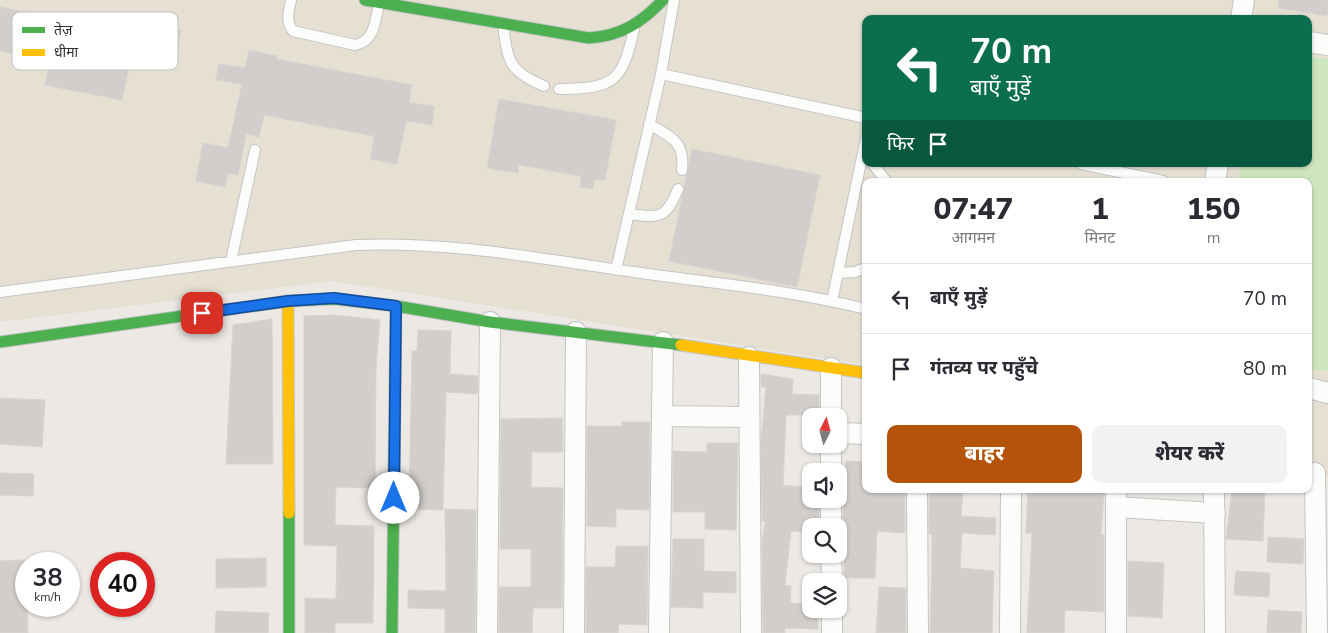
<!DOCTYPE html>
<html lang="hi">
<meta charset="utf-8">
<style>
body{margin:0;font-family:"Nunito Sans","Noto Sans Devanagari",sans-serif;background:#f2f2f3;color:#2b2b33;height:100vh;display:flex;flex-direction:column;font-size:19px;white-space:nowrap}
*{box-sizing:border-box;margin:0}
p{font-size:16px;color:#7c7c81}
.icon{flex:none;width:28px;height:28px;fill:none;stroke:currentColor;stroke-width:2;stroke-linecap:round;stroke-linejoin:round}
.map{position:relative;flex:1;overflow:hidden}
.sheet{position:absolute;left:862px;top:178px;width:450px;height:315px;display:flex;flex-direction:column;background:#fff;border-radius:10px;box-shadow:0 1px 4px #0004}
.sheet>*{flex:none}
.top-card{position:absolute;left:862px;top:15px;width:450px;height:152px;border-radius:10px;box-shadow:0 1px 4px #0004;background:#0b6e4f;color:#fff;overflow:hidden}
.needle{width:32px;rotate:6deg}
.controls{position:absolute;left:802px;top:408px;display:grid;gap:10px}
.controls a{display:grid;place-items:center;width:45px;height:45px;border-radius:10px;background:#fff;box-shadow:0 1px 4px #0004;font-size:25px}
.speed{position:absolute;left:15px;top:552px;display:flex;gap:10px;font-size:25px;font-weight:700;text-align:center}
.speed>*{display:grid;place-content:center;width:65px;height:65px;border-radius:50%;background:#fff;box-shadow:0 1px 4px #0004;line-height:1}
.speed small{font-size:12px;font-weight:400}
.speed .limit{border:8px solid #d22;background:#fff;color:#111}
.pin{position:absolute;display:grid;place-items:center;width:42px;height:42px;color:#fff;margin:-21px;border-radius:10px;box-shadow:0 2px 8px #0006}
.me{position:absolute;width:55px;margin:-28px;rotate:0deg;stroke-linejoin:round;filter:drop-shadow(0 0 4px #0008)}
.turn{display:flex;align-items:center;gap:18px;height:105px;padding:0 25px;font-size:22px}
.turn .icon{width:65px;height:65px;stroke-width:2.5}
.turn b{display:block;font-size:35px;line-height:42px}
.then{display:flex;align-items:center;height:48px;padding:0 25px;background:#0003;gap:10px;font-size:19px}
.eta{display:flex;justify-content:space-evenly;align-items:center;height:85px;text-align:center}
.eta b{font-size:30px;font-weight:800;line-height:35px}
.button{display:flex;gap:10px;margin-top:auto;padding:10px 25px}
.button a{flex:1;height:58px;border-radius:10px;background:#b45309;color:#fff;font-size:20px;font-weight:800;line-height:58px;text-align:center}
.button a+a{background:#f2f2f3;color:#2b2b33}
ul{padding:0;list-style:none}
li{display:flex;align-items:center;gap:15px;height:70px;padding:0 25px;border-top:1px solid #e1e1e2}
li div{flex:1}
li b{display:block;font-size:19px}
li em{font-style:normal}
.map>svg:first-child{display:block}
.education{fill:#e6e0d3;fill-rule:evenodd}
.grass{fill:#cee6be}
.building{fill:#d1cecb;stroke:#d7d4d0}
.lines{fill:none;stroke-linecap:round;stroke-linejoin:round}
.lane-casing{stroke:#c5c4c5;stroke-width:12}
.street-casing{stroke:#c5c4c5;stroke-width:22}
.fast-casing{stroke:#c5c4c5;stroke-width:13}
.slow-casing{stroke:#c5c4c5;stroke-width:13}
.lane{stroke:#fcfcfb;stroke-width:10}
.street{stroke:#fcfcfb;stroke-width:20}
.fast{stroke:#4caf50;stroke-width:11}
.slow{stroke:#ffc107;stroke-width:11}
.route-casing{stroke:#114b97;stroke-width:12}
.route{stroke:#1a73e8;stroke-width:9}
.key{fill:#fff;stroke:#c0c0c0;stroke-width:1}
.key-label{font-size:14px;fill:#2e2e2e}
</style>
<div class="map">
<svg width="1328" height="633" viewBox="0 0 1328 633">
<rect width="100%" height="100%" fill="#ece8e4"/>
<path class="education" d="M0 0H1328V478L1309 473V181H866V365L332 281 0 322ZM866 19H1309V164H866Z"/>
<path class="grass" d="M1309 56 1328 59V371L1309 369V181H1239L1241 164H1309Z"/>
<path class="building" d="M1279 0H1328V16L1278 8Z
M0 7 136 34 122 100 45 85 50 61 0 51Z
M166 28 181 30 178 49 163 46Z
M249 50 277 56 276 59 412 85 409 103 434 106 432 125 406 121 397 164 370 159 374 136 264 115 259 137 246 134 238 175 228 173 225 187 196 181 203 143 228 148 242 84 216 80 219 64 245 68Z
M499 99 616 120 605 180 595 179 593 189 580 187 581 176 519 165 518 173 487 168Z
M692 149 820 175 797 287 669 261Z
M334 315 380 320 376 367 375 488 336 487 335 525 374 526 373 623H335V633H305V598L336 599 337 546 304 545V316Z
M272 319 273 464H226L233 325Z
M418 330 451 331 450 374 478 376 477 394 446 392 443 510 409 509 412 351H417Z
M761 374 793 379 792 394 819 395V415H786L783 485 811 488V499H819V526H811V532L791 531 785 585 791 586 790 603 811 604V609H818V629L785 628V633H763L762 541 765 521H762L761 441 766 387H761Z
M0 398 45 400 42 447 0 444Z
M562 418 563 452H532L531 487 563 488 562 608H533L532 633H499V587H531V549H500L501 419Z
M622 422H650L649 510 616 509V527L587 526V426H622Z
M707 443H738L736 530 705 529V512H673V451L707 452Z
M846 461 866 462V489L905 493V533L877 531 875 578H844L846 526H843V499Z
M0 473 34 474 33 496 0 495Z
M929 489H963L961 516 996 518 995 535 962 533 960 568 994 571 992 633H930L932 550V534H929Z
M1028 489 1104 492 1101 535H1104V612L1065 610 1064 633H1027L1032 533H1026Z
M1232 489H1265L1263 541 1226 539Z
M445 509 476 510 475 633H445V609L408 608V590L446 591Z
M1268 537 1304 539 1303 564 1267 562Z
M673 539H704V571L736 572V593L703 592V608L671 607Z
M616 546H648L647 625 619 624 618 633H586V567H615Z
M266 558V587L216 588V559Z
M26 560 28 633H0V561Z
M1130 561 1164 563 1162 618 1128 616V562Z
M1236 571 1270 573 1269 597 1234 595Z
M879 587 906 588V633H876Z
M1268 610 1302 612 1301 633H1267Z
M216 611 269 613 268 633H215Z"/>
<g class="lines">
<g class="lane-casing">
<path id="lane" d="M291 0C289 11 285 21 293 31L355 45C375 41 375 21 379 4
M503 25C508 61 508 71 544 86
M661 74 866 118
M559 89C613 88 622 84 634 29
M649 124C672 138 685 141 682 170
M873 164 886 181
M1081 164 1163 181
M629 214C659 218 666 219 678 189
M231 261 255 150
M616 270 661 74 674 0
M838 273 855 272 866 268
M0 292 356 245C449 241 542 259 634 272 711 283 791 290 866 309
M832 301 866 138"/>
</g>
<g class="street-casing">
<path id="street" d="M1241 19 1244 0
M1309 42 1328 45
M1215 181 1218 164
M749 357 751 633
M831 368V416
M1309 388 1328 393
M662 416 749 417
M839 433 866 434
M831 444V471
M1315 473 1317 633
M917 489 918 633
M1116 489V633
M1214 489 1215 633
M831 499V526
M1116 507 1215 513
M831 554 832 581
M832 609V633
M487 633 490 322
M574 633 576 332
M659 633 663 342
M1010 633 1011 489"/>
</g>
<g class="fast-casing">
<path id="fast" d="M365 0 589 38C621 36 641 23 663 0
M0 342 288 301 335 299 396 306 490 322 681 345
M289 513V633
M392 633 396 306"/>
</g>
<g class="slow-casing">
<path id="slow" d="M288 301 289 513
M681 345 866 373"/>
</g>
<use href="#lane" class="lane"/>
<use href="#street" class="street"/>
<use href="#fast" class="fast"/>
<use href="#slow" class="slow"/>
</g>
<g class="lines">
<g class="route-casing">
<path id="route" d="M202 313 288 301 334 298 396 306 394 498"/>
</g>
<use href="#route" class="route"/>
</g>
<rect x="12" y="12" width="166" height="58" rx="8" class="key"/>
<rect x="22" y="27" width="23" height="6" fill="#4caf50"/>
<rect x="22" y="49" width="23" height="7" fill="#ffc107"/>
<g class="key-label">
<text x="54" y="35">तेज़</text>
<text x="54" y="57">धीमा</text>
</g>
</svg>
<div class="controls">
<a><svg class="needle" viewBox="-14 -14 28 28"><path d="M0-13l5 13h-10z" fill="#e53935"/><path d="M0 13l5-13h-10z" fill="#7c7c81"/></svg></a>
<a><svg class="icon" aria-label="sound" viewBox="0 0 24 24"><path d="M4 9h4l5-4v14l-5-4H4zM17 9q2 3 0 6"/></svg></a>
<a><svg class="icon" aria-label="search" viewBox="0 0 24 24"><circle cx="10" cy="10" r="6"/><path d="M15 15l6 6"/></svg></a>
<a><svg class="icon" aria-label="layers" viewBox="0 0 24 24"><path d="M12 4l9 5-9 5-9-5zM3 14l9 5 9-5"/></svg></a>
</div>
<div class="speed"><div>38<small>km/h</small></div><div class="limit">40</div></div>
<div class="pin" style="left:202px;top:313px;background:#d93025"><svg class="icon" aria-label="arrive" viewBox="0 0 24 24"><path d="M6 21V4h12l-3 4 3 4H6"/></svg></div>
<svg class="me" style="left:394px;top:498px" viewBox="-20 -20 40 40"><circle r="19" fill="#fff"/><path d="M0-13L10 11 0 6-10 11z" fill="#1a73e8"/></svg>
<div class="top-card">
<div class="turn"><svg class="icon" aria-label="left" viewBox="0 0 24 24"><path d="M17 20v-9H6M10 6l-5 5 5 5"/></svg><div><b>70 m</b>बाएँ मुड़ें</div></div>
<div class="then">फिर<svg class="icon" aria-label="arrive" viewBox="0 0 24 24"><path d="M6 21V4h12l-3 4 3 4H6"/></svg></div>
</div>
<section class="sheet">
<div class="eta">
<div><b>07:47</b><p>आगमन</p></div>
<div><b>1</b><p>मिनट</p></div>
<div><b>150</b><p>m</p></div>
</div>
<ul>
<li><svg class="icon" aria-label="left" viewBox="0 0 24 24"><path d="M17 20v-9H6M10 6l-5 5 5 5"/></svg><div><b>बाएँ मुड़ें</b></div><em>70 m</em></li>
<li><svg class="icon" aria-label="arrive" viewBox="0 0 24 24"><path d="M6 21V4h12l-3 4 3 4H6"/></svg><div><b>गंतव्य पर पहुँचे</b></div><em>80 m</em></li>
</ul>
<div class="button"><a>बाहर</a><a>शेयर करें</a></div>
</section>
</div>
